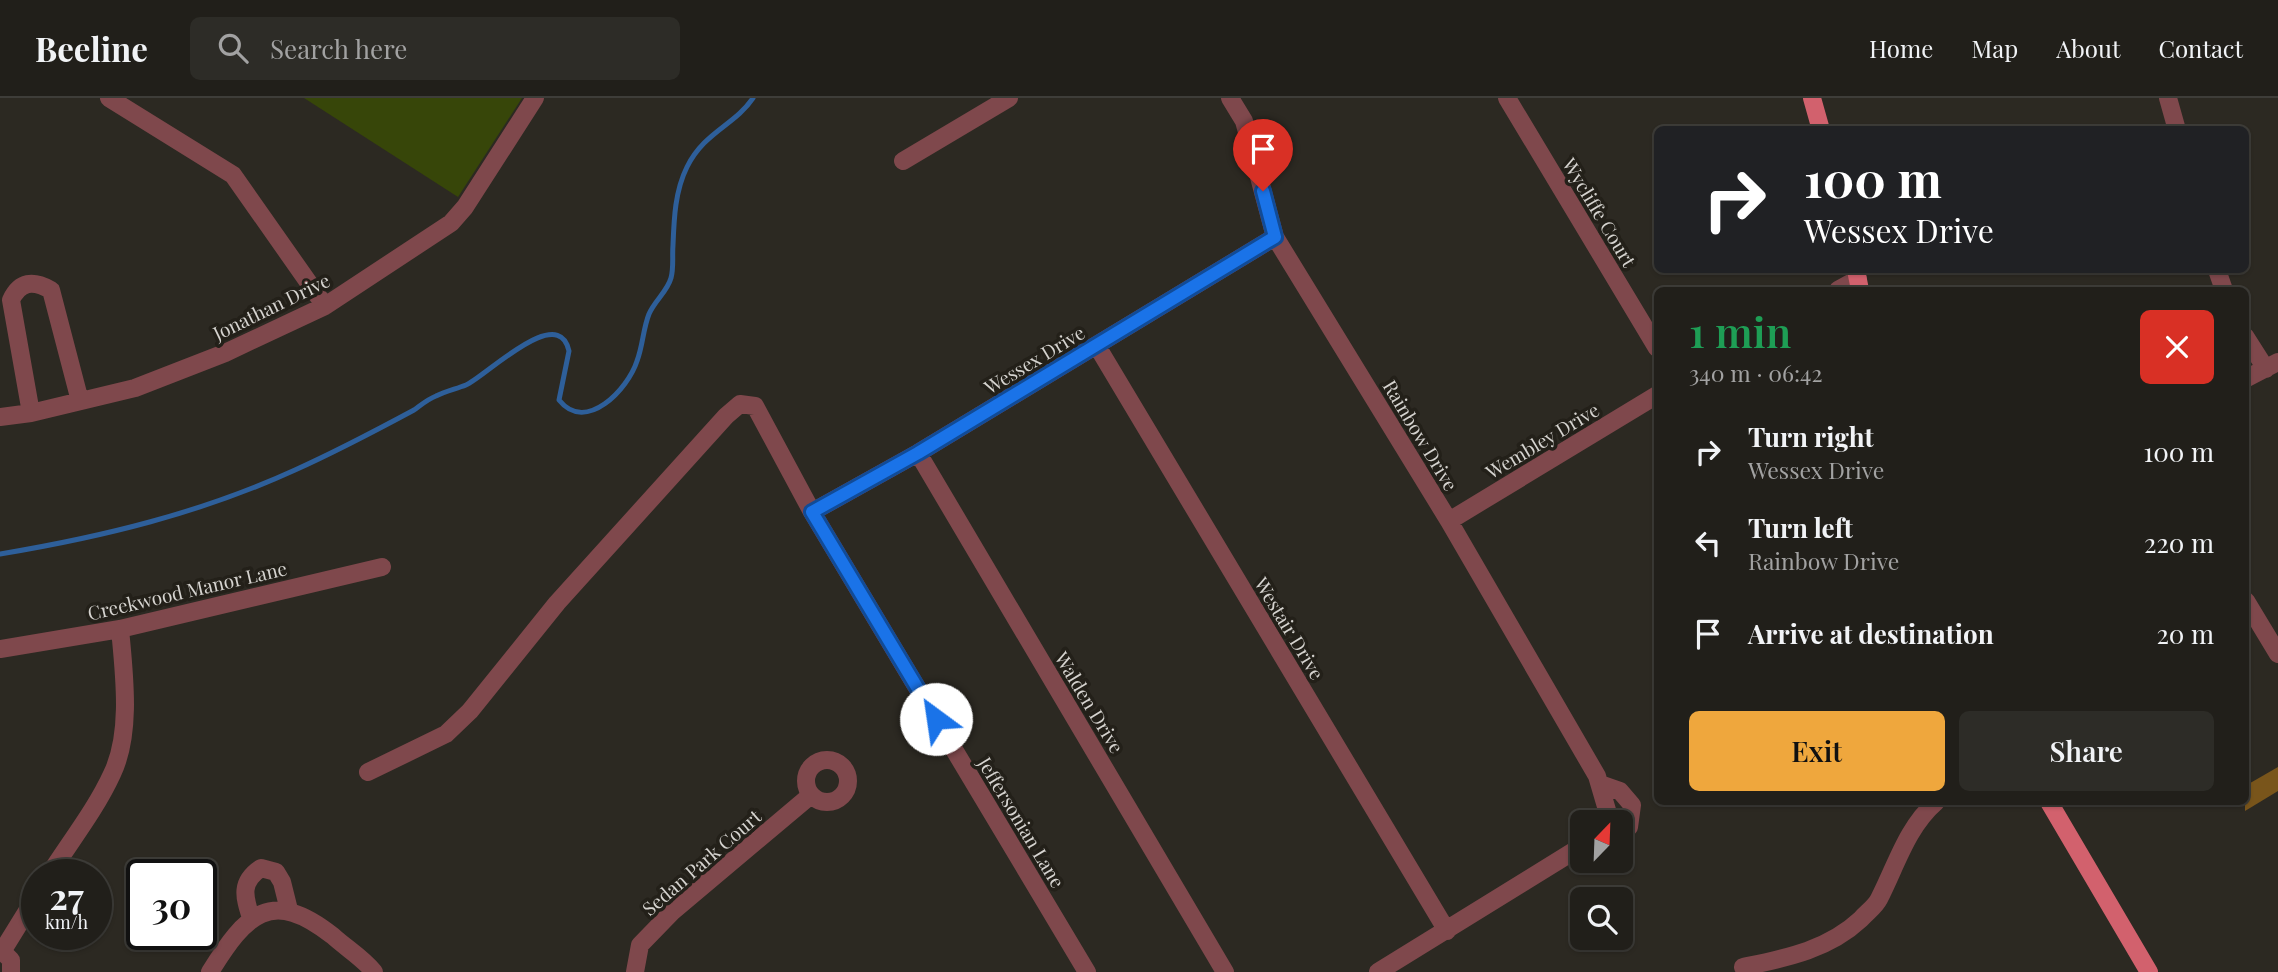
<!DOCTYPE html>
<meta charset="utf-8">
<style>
body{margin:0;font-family:"Playfair Display",serif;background:#2d2c27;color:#f1f3f6;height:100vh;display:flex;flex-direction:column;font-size:26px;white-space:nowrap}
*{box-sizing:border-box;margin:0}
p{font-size:23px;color:#a2a2a2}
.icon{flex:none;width:38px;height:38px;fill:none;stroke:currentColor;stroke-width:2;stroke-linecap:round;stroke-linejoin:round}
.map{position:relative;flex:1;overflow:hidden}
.sheet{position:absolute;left:1654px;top:189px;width:595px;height:518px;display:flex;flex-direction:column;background:#211f1a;border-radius:10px;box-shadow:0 2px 5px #0004,0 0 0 2px #3e3d39}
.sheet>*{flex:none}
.hud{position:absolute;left:1654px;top:28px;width:595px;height:147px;border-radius:10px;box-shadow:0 2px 5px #0004,0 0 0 2px #3e3d39;background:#202124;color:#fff;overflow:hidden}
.needle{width:46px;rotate:23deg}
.tools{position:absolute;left:1570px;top:712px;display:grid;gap:14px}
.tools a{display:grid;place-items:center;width:63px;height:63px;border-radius:10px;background:#211f1a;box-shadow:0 2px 5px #0004,0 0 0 2px #3e3d39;font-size:35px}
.speed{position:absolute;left:21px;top:761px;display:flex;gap:14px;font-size:35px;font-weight:700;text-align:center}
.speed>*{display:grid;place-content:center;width:91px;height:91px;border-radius:50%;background:#211f1a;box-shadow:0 2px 5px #0004,0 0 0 2px #3e3d39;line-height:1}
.speed small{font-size:18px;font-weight:400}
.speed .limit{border:4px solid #111;border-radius:10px;background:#fff;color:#111}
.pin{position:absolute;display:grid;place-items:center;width:60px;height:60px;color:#fff;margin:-72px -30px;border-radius:50% 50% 50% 0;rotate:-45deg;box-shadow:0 0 7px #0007}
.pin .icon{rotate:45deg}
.me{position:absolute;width:77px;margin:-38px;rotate:329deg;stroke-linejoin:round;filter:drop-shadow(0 0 5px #0008)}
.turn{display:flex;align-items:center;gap:24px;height:147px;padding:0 35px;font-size:32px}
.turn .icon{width:91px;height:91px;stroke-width:2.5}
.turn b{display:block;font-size:49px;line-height:60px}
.round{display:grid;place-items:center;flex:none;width:74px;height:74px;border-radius:10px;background:#2d2c27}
.summary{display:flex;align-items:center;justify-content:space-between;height:119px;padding:0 35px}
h1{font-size:42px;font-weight:600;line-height:52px;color:#1e9e55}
.cta{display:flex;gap:14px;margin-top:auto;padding:14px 35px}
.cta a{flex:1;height:80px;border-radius:10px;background:#efa73d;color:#111;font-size:28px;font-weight:600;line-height:80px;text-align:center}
.cta a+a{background:#2d2c27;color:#f1f3f6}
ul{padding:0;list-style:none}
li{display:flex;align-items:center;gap:21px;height:91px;padding:0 35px}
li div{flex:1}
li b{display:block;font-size:26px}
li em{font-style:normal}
header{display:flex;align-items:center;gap:42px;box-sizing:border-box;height:98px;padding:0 35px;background:#211f1a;border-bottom:2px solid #3e3d39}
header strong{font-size:33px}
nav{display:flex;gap:38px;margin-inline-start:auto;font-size:24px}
.search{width:490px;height:63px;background:#2d2c27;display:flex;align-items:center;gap:18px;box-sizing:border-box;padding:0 24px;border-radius:10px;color:#a2a2a2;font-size:26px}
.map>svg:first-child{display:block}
.green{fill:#374609}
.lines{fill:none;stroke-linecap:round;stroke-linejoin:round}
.stream{stroke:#2e5f9a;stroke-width:5}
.building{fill:#79551b}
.minor{stroke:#7f484c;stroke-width:18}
.major{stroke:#d2616d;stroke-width:18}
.route-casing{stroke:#114b97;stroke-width:18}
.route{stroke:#1a73e8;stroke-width:12}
.labels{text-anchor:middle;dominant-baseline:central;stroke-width:7;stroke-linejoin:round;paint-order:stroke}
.street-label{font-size:19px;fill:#d5d3cf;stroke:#232019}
</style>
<header>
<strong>Beeline</strong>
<div class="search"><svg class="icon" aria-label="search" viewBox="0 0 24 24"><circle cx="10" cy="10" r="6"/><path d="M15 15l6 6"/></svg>Search here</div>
<nav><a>Home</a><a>Map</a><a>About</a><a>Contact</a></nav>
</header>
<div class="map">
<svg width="2278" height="874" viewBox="0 0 2278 874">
<rect width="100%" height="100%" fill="#2c2922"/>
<path class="green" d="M304 0H522L458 99Z"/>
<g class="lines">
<path class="stream" d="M0 456C102 439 201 415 295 372 335 354 375 333 414 312 421 307 428 301 436 298 446 293 456 291 466 287 485 279 559 204 569 253L559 302C586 336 628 291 637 263 643 247 643 231 649 216 655 202 667 194 671 180 674 169 672 158 673 147 674 121 675 93 687 69 704 34 735 27 753 0"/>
</g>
<path class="building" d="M2278 669V693L2245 713V688Z"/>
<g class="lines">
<path class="minor" d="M109 0 233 77 325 208
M1230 0 1244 23 1275 139 1449 423 1597 678 1607 712 1602 724
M1507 0 1657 250
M2168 0 2177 32
M903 63 1009 0
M2217 172 2224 192
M1838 192 1858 181
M2245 238 2266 271
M1097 248 1447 833
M2245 281 2278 264
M31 315 11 202C20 183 33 182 51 192L80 303
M0 319 31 315 135 290 225 255 325 208 451 125 465 109 535 0
M918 355 1225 874
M812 414 918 355 1275 139
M1449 423 1657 297
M2246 503 2278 556
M0 551 120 531 382 469
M806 683a21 21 0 1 1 42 0a21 21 0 1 1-42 0Z
M368 674 446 636 470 613 557 505 726 318 740 306 755 308 812 414 1087 874
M1600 686 1620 693 1632 707 1629 729 1620 738
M49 777C70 744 96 711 112 676 132 635 124 575 120 531
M251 820C244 798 240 784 261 770L276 774 282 784 289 812
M0 851 11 862V874
M3 852 37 797
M1743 869C1786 860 1828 852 1861 821 1867 814 1875 809 1879 801 1896 768 1907 729 1936 704
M210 874C246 816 271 789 333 838 346 850 363 860 374 874
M635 874 640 847 673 813 811 697
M1378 874 1582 748"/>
<path class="major" d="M1812 0 1821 32
M1856 172 1860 192
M2049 704 2149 874"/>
</g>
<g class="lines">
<g class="route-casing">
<path id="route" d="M936 621 812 414 918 355 1275 139 1263 93"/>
</g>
<use href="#route" class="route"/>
</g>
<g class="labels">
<g class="street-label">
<text transform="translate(1600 114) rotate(59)">Wycliffe Court</text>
<text transform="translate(271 208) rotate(-26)">Jonathan Drive</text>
<text transform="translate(1034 261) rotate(-31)">Wessex Drive</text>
<text transform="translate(1421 337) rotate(59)">Rainbow Drive</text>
<text transform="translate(1542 342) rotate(-31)">Wembley Drive</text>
<text transform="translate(187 492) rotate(-13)">Creekwood Manor Lane</text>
<text transform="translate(1290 530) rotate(59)">Westair Drive</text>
<text transform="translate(1090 604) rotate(59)">Walden Drive</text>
<text transform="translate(1022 724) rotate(59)">Jeffersonian Lane</text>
<text transform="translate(701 764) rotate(-41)">Sedan Park Court</text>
</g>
</g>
</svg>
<div class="tools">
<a><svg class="needle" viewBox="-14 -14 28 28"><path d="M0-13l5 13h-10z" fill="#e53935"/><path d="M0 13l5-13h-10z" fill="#a2a2a2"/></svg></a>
<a><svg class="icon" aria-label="search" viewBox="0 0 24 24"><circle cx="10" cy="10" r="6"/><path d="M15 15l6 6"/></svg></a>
</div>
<div class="speed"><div>27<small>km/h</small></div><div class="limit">30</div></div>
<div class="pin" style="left:1263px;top:93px;background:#d93025"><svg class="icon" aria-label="arrive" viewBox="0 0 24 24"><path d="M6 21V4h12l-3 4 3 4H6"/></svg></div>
<svg class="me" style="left:936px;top:621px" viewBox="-20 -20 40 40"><circle r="19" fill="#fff"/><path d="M0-13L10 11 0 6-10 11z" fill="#1a73e8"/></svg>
<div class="hud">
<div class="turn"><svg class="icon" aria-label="right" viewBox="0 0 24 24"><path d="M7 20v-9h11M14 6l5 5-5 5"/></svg><div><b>100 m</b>Wessex Drive</div></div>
</div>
<section class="sheet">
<div class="summary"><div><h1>1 min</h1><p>340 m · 06:42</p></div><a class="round" style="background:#d93025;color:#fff"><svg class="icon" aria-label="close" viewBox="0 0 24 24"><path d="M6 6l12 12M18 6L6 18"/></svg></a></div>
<ul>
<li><svg class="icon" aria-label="right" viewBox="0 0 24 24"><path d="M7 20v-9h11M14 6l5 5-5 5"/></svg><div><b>Turn right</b><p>Wessex Drive</p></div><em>100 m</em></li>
<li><svg class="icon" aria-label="left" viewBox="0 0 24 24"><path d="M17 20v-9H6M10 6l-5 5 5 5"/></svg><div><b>Turn left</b><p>Rainbow Drive</p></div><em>220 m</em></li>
<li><svg class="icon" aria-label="arrive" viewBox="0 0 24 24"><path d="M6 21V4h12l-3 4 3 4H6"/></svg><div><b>Arrive at destination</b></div><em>20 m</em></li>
</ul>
<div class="cta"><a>Exit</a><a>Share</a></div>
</section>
</div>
